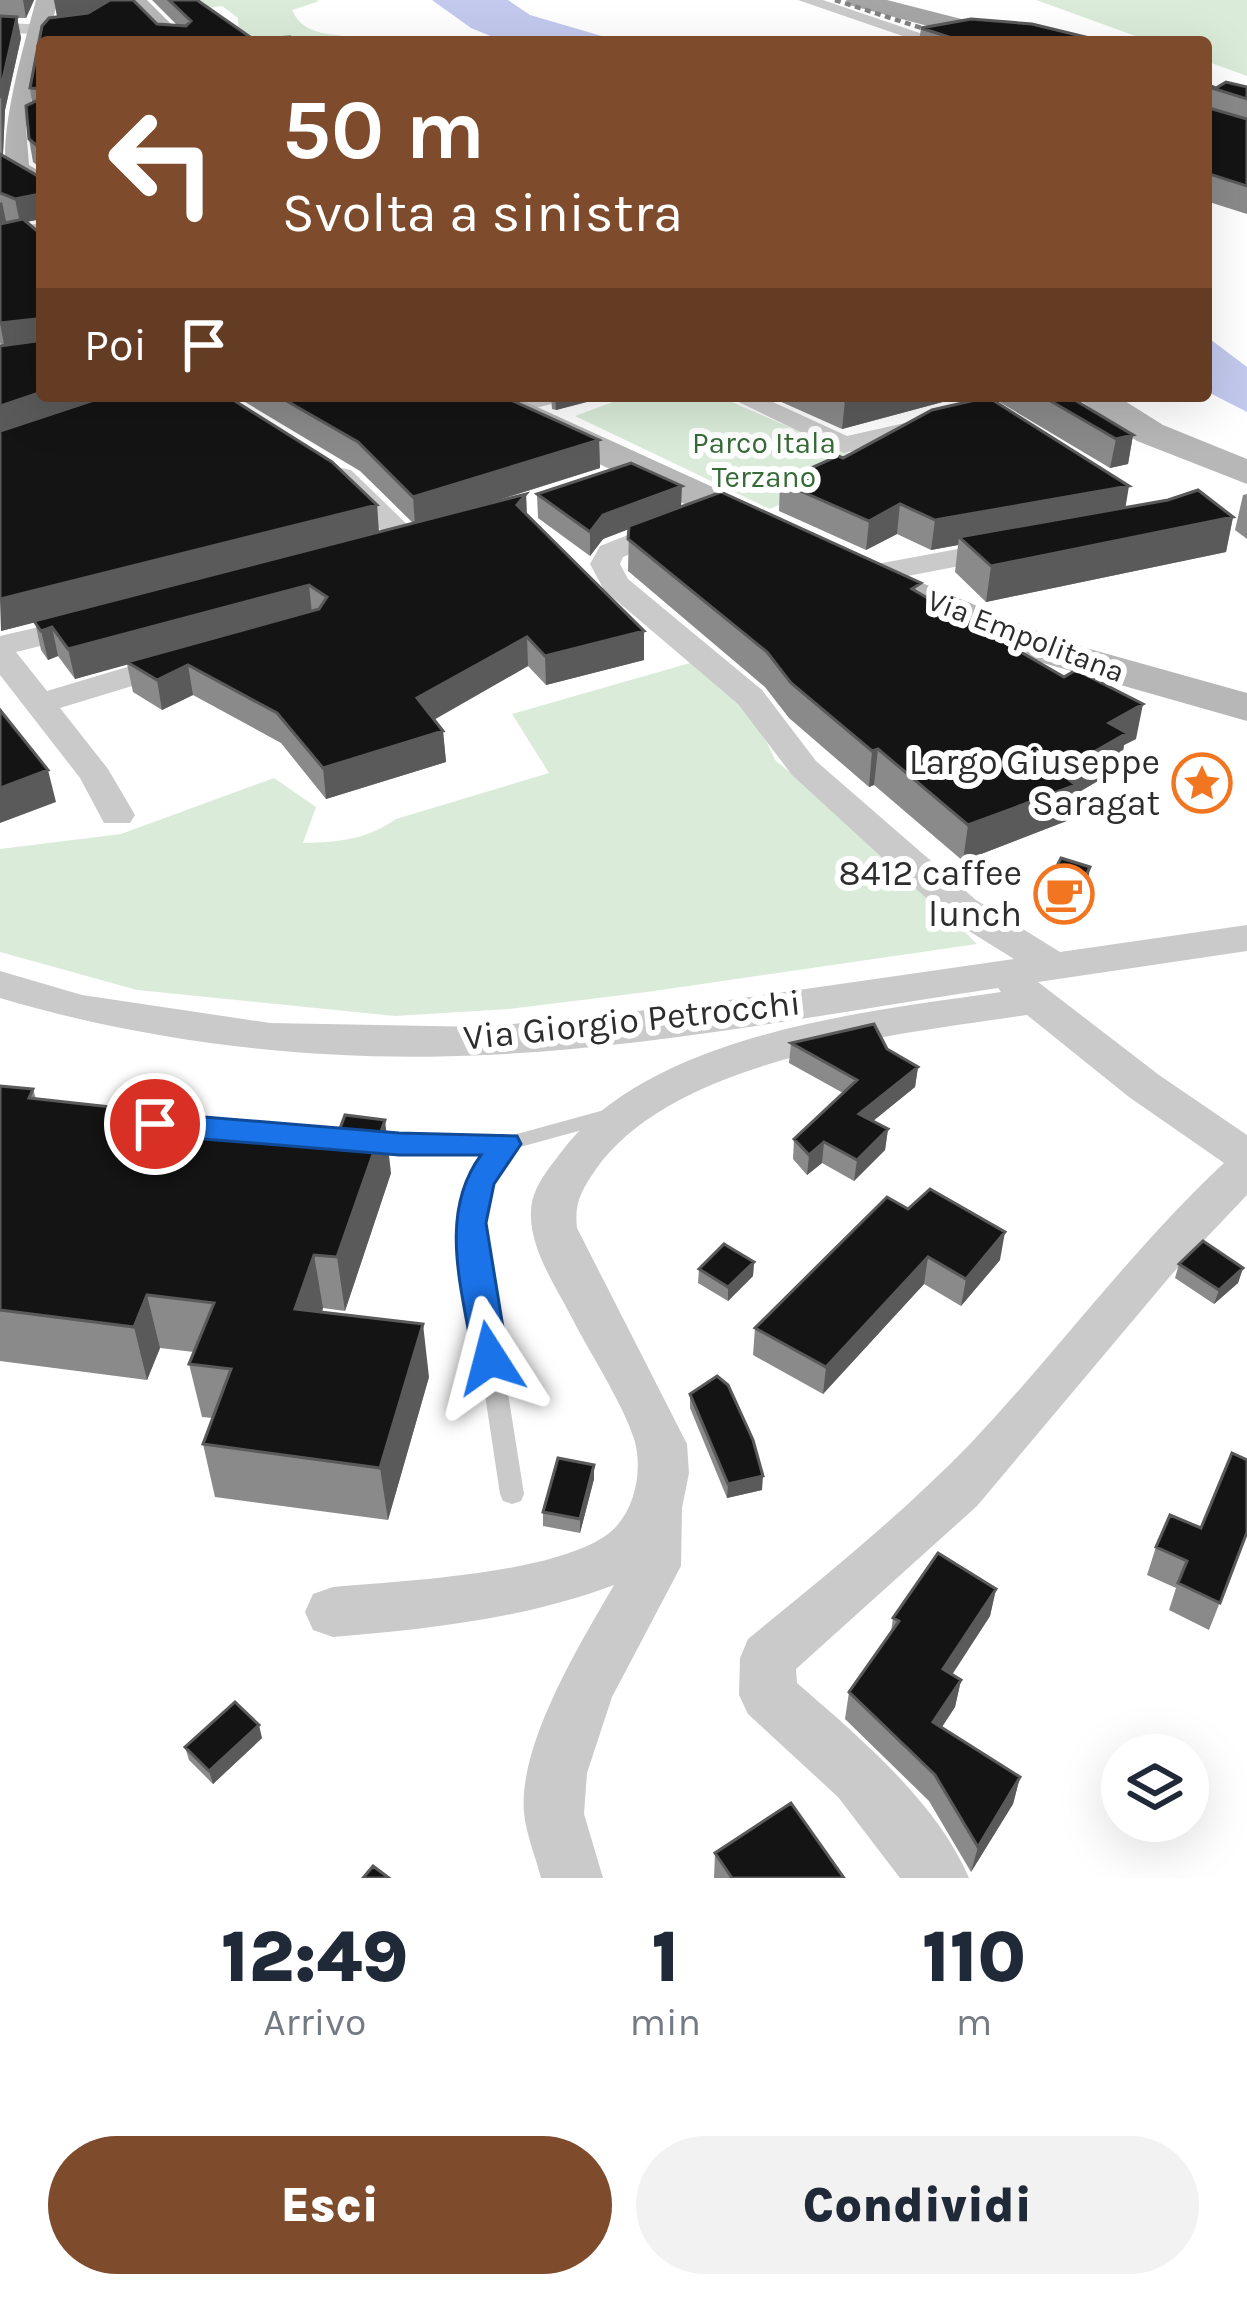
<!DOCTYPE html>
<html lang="it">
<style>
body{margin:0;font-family:Karla,sans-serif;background:#f2f2f3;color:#1f2937;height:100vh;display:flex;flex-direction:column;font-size:45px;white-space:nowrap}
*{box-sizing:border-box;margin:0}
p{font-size:39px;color:#747a83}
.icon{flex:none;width:66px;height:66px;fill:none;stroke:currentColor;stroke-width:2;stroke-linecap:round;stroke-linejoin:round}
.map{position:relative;height:1878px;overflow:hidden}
.side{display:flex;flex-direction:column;background:#fff;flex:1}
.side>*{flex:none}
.hud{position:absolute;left:36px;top:36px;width:1176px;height:366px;border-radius:12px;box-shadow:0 12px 48px #0002;background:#7e4c2d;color:#fff;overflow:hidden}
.buttons{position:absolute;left:1101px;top:1734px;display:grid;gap:24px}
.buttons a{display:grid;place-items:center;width:108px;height:108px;border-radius:50%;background:#fff;box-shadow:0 12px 48px #0002;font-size:60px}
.pin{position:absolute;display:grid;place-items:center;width:102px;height:102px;color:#fff;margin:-51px;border:6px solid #fff;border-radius:50%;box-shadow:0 3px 12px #0007}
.me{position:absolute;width:132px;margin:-66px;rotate:351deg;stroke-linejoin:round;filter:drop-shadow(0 0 9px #0008)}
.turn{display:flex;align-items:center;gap:42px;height:252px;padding:0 48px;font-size:54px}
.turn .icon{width:156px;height:156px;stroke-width:2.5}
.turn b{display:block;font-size:84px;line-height:102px}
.then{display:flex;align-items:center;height:114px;padding:0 48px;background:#0003;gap:24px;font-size:45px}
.eta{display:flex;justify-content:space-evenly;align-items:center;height:204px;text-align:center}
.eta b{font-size:72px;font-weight:800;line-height:84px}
.button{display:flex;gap:24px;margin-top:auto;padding:24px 48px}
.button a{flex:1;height:138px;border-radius:72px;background:#7e4c2d;color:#fff;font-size:48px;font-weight:800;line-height:138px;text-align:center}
.button a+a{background:#f2f2f3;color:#1f2937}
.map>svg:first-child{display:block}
.green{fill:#daecd9}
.water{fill:#c3c9ed}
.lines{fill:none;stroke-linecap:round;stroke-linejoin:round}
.service{fill:#cacaca;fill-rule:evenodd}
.minor{fill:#cacaca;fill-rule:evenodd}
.secondary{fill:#b7b7b7;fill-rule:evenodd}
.primary{fill:#a5a5a5;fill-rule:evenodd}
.rail{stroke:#828282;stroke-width:4.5;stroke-dasharray:6 4.5;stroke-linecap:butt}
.wall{fill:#8a8a8a}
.shaded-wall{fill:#5a5a5a}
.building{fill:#141414;stroke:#5a5a5a;stroke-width:3}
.route{fill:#1a73e8;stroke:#114b97;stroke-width:3}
.labels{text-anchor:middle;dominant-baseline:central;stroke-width:12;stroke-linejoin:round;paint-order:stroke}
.far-park-label{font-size:30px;fill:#376b38;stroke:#fff}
.far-street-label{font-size:30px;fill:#2d2d2d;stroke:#fff}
.poi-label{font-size:36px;fill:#2d2d2d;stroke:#fff;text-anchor:end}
.street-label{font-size:36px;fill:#2d2d2d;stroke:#fff}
</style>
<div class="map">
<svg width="1247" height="1878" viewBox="0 0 1247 1878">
<rect width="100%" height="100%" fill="#fff"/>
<path class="green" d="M185 0H315L320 1 292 10C306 42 341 30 369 42L246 37 239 32 238 18 222 6 206 8Z
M1036 0H1247V76L1206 61V42H1152Z
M629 396H718L872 463 770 509 575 416Z
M697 661 750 705 775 760 876 843 977 944 647 992 509 1009 395 1016 137 990 0 952V849L121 834 274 778 316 807 303 843C340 842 365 840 396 819L549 773 512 714Z"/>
<path class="water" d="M432 0H508L530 15 622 42H505L471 28Z
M1206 336 1247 367V412L1206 391Z"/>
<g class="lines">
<path class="service" d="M615 1107 622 1109 625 1114 622 1119 513 1149 489 1184 481 1223 524 1494 521 1501 512 1504 503 1501 500 1494 459 1223 469 1182 490 1151H399L198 1134 191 1132 188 1127 191 1122 198 1120 399 1137H506Z"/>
<path class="minor" d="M116 0H132C103 42 46 33 0 33V23C36 23 91 33 116 0Z
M798 0H823L946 42H920Z
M42 222V236L0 247V233Z
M521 396H567L563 401 508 415 495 407 499 401Z
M726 396H760L847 436 936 416 949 424 945 430 844 453Z
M341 468 351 470 417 534 422 540 417 546H397L331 482 327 476Z
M676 516 686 519 690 525 686 531 623 557 620 564 628 579 762 690 816 761 976 900 1060 952 1247 925V951L1038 982 1159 1075 1247 1135V1195L1172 1274 977 1506 796 1669 797 1683C858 1736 937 1802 969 1878H900L838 1797 748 1714 739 1695 740 1658 748 1639C824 1577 901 1515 970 1444 1057 1352 1131 1250 1224 1163L1129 1097 1027 1015C900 1034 675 1057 596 1169 582 1190 574 1202 577 1228L687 1444 689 1473 682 1508 681 1566 612 1697 587 1773 584 1814 603 1878H541C536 1858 526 1834 524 1813 518 1744 580 1644 614 1585 523 1619 429 1629 333 1637L313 1630 305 1612 313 1594 333 1587C402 1581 554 1574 608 1534 634 1514 643 1473 635 1442 625 1407 591 1355 573 1320 557 1288 529 1249 531 1211 532 1189 546 1172 559 1155 648 1034 862 1012 1001 992L998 988C829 1013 657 1047 485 1055 323 1063 155 1044 0 998V971L82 995 270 1023 484 1027 694 1005 1014 959 948 918 792 775 738 704 604 590 590 564 600 546Z
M1007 540 1017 543 1022 549 1017 555 871 583 856 574 871 565Z
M86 616 97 618 102 625 97 632 16 652 47 691 177 652 193 662 188 669 60 708 108 769 135 815 130 823H104L80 778 0 675V636Z"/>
<path class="secondary" d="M36 0H58L47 42H42L26 128 29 165 42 173V195L6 175C0 126 23 49 36 0Z
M123 0H147L189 42H163Z
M466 396H513L785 520 791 529 785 538H757L471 404Z
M1074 396H1117L1163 425 1247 459V484L1137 441Z
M879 565 1061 641 1247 693V721L1029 659 864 587 858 578 864 569Z"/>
<path class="primary" d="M846 0H887L1028 36 1032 42H988L849 5Z"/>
<path class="rail" d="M835 0 965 42"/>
</g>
<path class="wall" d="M0 0H34L26 18H17L21 38 5 110 3 155 38 176 39 167 33 162 29 139 26 106 32 103 30 88 42 26 49 18 57 17 54 0H133L157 24 177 25 152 0H198L253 39 290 37 293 42H42V219L26 222 42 235V396H227L332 462 377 505 379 532 413 523 360 471 235 396H502L599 440 600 468 480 506 526 494 527 516 644 631V660L546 685 528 666 434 720 443 731 446 762 326 799 281 743 193 695 162 710 133 692 127 664 75 679 58 656 48 660 41 650 35 622 1 631 0 346H2L0 343Z
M921 28 1106 42H919Z
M1206 69 1207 84 1216 88 1247 87V214L1206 201Z
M551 396H602V398L556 410 552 409Z
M768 396H965L842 429Z
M997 396H1068L1133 435 1128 464 1110 468 996 400Z
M843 458 1125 508 1233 517 1226 552 986 602 955 572 958 545 931 550 897 534 866 550 779 511 780 482Z
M537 494 681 507 920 594 1136 739 1124 745 1120 768 1074 795 1069 820 963 861 874 785 869 787 789 718 765 687 628 571 629 529 603 539 590 556 538 518Z
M1247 494V539L1235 530 1243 495Z
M1088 881 1073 910 1042 903 1045 889Z
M791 1043 887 1049 918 1067 915 1087 873 1121 888 1129 885 1150 854 1181 822 1163 807 1175 793 1159 794 1139 843 1093 789 1063Z
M0 1086 33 1089 36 1099 211 1118 213 1128 391 1173 345 1311 323 1308 322 1312 429 1377 388 1520 215 1497 203 1444 213 1418 202 1417 189 1364 194 1352 160 1348 147 1380 0 1361Z
M887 1197 1000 1260 961 1306 924 1284 823 1394 753 1355 755 1328Z
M754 1262 753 1276 728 1301 698 1283 699 1269Z
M1179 1264 1243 1268 1238 1283 1214 1304 1175 1278Z
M690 1394 762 1490 727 1498 690 1408Z
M594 1465V1479L580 1533 543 1526V1512Z
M1201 1528 1247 1533 1209 1630 1169 1610 1176 1588 1147 1575 1156 1547Z
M996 1589 990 1616 952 1675 961 1680 955 1707 942 1727 1020 1777 1013 1804 971 1872 929 1801 845 1719 849 1692 891 1632 893 1618Z
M262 1738 213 1784 189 1760 185 1747Z
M715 1853 844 1878H714Z"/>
<path class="shaded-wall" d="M23 0H34L26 18Z
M54 0H110L91 13 58 20Z
M17 17 21 38 5 110 2 175 1 88Z
M40 194 42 219 20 223 15 199Z
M2 202 7 226 0 229V203Z
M36 319 41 346 5 350 0 323Z
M42 392V396H117L0 436V406Z
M555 396H602V398L556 410Z
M863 396H965L842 429 845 401Z
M1133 435 1128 464 1110 468 1116 439Z
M599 440 600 468 415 526 413 497Z
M682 486 681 509 603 539 590 556V532L603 515Z
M1129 486 1124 516 959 537 958 545 931 550 935 520Z
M526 494 527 522 517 505Z
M900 504 897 534 866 550 869 521Z
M377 505 379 535 1 631 0 599Z
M1233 517 1226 552 986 602 991 566Z
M309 585 312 614 75 679 68 649Z
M52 627 58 656 48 660 41 631Z
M644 631V660L546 685 545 656Z
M527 637 528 666 419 728 417 698Z
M188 665 193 695 162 710 157 680Z
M1143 704 1136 739 1124 745 1120 768 1074 795 1069 820 963 861 968 825 1059 772 1109 723Z
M443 731 446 762 326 799 323 768Z
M878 749 874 785 869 787 872 751Z
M48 770 56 802 0 823V788Z
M1090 867 1088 881 1073 910 1076 897Z
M918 1067 915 1087 857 1134 859 1114Z
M385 1120 391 1173 345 1311 337 1257Z
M888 1129 885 1150 854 1181 857 1160Z
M824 1142 822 1163 807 1175 809 1155Z
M1005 1232 1000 1260 961 1306 966 1279Z
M314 1255 323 1308 304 1362 295 1309Z
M928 1257 924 1284 823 1394 826 1367Z
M754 1262 753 1276 728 1301V1287Z
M1243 1268 1238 1283 1214 1304 1219 1290Z
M147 1295 160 1348 147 1380 134 1327Z
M423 1324 429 1377 388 1520 380 1468Z
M594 1465V1479L580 1533V1519Z
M763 1476 762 1490 727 1498 728 1484Z
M996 1589 990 1616 938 1696 943 1669Z
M961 1680 955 1707 928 1748 933 1722Z
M259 1725 262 1738 213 1784 209 1771Z
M1020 1777 1013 1804 971 1872 978 1847Z"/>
<path class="building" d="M110 0H133L157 24 186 26 191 21 169 0H197L253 39 290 37 293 42H42V96L41 89 30 88 42 26 49 18 88 13Z
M0 16 17 17 1 88 0 98Z
M971 19 1032 24 1106 42H964L921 28Z
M1206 69 1207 84 1216 88 1226 82 1247 87V99L1212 88 1206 92 1209 108 1247 119V186L1206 173V143L1210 142 1206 141Z
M42 98V150L29 139 26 106Z
M42 150V210L40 194 15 199 0 193V154L38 176Z
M23 219 42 235V392L0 406V346L37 341 41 323 36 319 0 323V224Z
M106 396H227L332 462 377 505 0 599V431Z
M278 396H502L599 440 413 497 358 442Z
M833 396H863L845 401Z
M1042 396H1068L1133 435 1116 439Z
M988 397 1129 486 935 520 900 504 869 521 780 482 838 456 843 458 932 410Z
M631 463 682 486 603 515 590 532 537 494Z
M1198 490 1233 517 991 566 959 537 1168 500Z
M721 492 921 583 912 589 1064 677 1076 670 1143 704 1109 723 1127 733 1059 772 1076 785 968 825 878 749 872 751 791 683 767 652 628 539 629 526Z
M526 494 517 505 644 631 545 656 527 637 417 698 443 731 323 768 277 713 188 665 157 680 127 662 319 609 327 597 309 585 68 649 52 627 41 631 34 621Z
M0 710 48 770 0 788Z
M1061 858 1090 867 1076 897 1045 889Z
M874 1024 887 1049 918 1067 859 1114 888 1129 857 1160 824 1142 809 1155 794 1139 857 1080 791 1043Z
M0 1086 33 1089 29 1098 211 1118 207 1128 335 1142 345 1115 385 1120 337 1257 314 1255 295 1309 423 1324 380 1468 203 1444 231 1369 189 1364 214 1303 147 1295 134 1327 0 1310Z
M930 1189 1005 1232 966 1279 928 1257 826 1367 755 1328 887 1197 908 1209Z
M1203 1241 1243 1268 1219 1290 1179 1264Z
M724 1244 754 1262 728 1287 699 1269Z
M717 1376 728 1385 753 1440 763 1476 728 1484 690 1394Z
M1232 1453 1247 1460V1532L1220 1603 1178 1583 1187 1561 1156 1547 1170 1515 1201 1528Z
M558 1458 594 1465 580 1519 543 1512Z
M938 1553 996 1589 943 1669 961 1680 933 1722 1020 1777 978 1847 935 1775 849 1692 899 1621 893 1618Z
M235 1702 259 1725 209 1771 185 1747Z
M791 1803 844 1878H732L715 1853Z
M373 1866 389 1878H363Z"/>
<path class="route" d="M155 1113 399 1133 517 1136 521 1144 494 1184 486 1223 508 1358 503 1368 490 1372 478 1368 473 1358C463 1290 437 1215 481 1155H399L155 1135 144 1132 140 1124 144 1116Z"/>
<defs>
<g id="sight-ring" transform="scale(3)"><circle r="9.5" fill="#fff" stroke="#f27621" stroke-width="1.5"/><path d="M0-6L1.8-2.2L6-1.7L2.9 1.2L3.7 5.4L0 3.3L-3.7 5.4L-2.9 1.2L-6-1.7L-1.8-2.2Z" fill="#f27621"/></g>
<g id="cafe-ring" transform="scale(3)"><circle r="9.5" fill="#fff" stroke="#f27621" stroke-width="1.5"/><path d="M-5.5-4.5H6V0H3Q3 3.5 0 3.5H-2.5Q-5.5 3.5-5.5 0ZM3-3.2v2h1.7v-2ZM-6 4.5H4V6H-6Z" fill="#f27621"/></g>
</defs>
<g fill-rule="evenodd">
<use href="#sight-ring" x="1202" y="783"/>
<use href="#cafe-ring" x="1064" y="894"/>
</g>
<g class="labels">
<g class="far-park-label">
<text x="764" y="443">Parco Itala<tspan x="764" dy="34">Terzano</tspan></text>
</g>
<g class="far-street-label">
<text transform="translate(1026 636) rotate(21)">Via Empolitana</text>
</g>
<g class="poi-label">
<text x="1160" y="762">Largo Giuseppe<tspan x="1160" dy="41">Saragat</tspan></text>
<text x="1022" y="873">8412 caffee<tspan x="1022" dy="41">lunch</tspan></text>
</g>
<g class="street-label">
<text transform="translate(632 1020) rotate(-6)">Via Giorgio Petrocchi</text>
</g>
</g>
</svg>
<div class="buttons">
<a><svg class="icon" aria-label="layers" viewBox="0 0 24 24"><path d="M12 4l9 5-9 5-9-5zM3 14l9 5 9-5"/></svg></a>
</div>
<div class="pin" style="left:155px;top:1124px;background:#d93025"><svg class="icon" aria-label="arrive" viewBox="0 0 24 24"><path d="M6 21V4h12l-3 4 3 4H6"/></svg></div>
<svg class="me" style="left:490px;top:1358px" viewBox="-20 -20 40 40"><path d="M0-17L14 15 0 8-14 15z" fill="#1a73e8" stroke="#fff" stroke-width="4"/></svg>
<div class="hud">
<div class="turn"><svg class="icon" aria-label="left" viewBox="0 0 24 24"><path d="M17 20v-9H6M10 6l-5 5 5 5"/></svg><div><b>50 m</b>Svolta a sinistra</div></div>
<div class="then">Poi<svg class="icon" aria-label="arrive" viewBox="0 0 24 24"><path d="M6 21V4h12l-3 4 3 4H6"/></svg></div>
</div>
</div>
<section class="side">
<div class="eta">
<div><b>12:49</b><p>Arrivo</p></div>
<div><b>1</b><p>min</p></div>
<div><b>110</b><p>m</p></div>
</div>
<div class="button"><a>Esci</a><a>Condividi</a></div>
</section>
